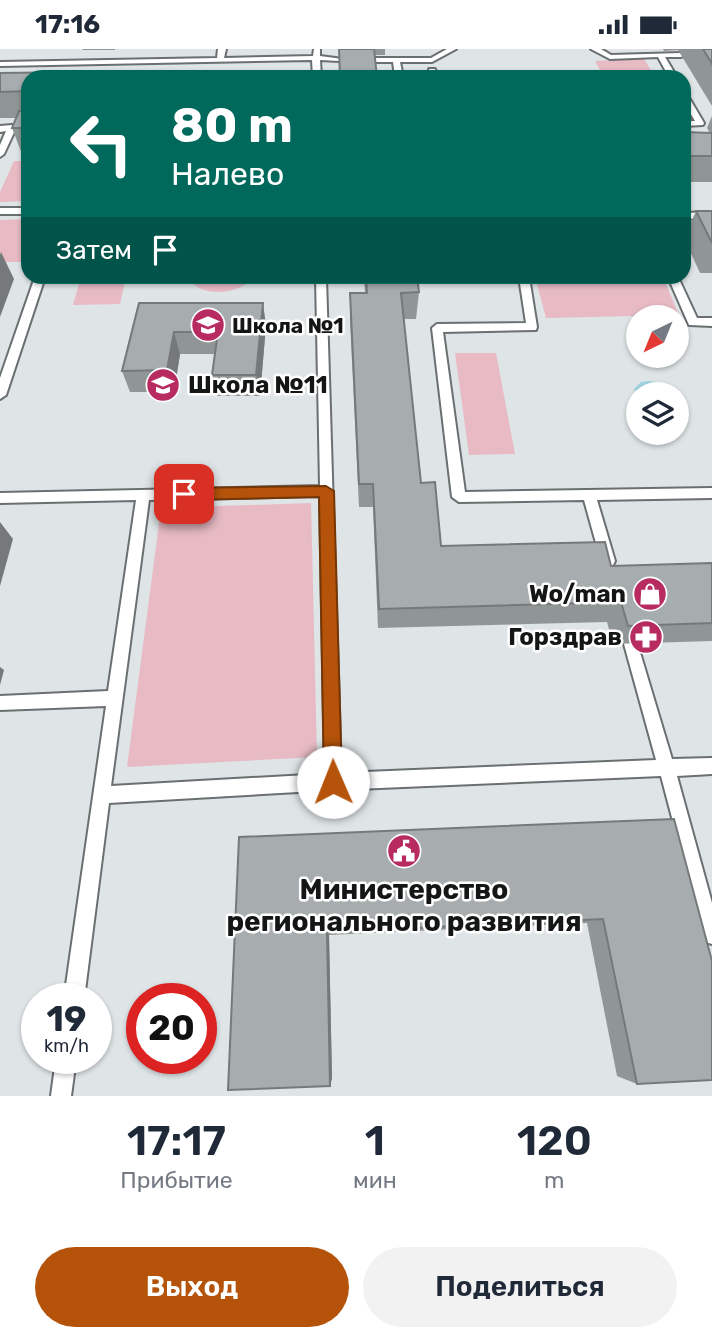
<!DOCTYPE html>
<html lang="ru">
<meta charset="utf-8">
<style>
body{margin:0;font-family:Rubik,sans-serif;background:#f2f2f3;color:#1f2937;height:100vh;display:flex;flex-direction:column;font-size:26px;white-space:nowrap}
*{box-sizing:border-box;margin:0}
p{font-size:23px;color:#747a83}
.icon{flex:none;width:38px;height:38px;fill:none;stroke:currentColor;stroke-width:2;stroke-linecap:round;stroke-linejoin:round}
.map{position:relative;height:1047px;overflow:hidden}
.drawer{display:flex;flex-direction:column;background:#fff;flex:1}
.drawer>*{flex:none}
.guide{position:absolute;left:21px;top:21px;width:670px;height:214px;border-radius:21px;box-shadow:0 2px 5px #0004;background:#00695c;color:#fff;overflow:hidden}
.needle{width:46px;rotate:223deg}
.buttons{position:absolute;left:626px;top:256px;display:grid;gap:14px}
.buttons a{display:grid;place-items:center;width:63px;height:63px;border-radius:50%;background:#fff;box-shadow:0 2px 5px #0004;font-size:35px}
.speed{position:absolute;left:21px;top:934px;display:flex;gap:14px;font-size:35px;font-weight:700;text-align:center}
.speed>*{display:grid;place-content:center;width:91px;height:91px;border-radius:50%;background:#fff;box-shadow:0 2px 5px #0004;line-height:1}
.speed small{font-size:18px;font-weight:400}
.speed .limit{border:10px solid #d22;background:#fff;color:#111}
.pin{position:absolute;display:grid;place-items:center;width:60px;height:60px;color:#fff;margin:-30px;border-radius:14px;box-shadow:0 4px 10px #0006}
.me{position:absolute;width:77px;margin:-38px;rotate:359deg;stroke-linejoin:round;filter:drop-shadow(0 0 5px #0008)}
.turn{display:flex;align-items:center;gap:24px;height:147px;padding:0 35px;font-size:32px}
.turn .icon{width:91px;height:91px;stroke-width:2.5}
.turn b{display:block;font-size:49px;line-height:60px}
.then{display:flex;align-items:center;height:66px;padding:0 35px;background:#0003;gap:14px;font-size:26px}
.eta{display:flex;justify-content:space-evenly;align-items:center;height:119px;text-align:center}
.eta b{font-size:42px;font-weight:600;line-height:49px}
.action{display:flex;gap:14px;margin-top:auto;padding:14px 35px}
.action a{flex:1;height:80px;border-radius:42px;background:#b45309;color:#fff;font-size:28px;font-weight:600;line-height:80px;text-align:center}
.action a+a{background:#f2f2f3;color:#1f2937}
.status{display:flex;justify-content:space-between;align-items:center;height:49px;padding:0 35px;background:#fff;direction:ltr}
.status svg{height:19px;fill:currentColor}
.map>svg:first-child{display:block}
.green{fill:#e7bac4}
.water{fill:#a1d4e3}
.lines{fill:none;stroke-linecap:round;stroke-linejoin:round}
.service-casing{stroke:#6a6f71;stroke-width:4}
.service{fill:#fff;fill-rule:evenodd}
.wall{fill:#909596}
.shaded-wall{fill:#75797a}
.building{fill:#a7adaf;stroke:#75797a;stroke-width:2}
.route{fill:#b45309;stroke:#753606;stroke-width:2}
.labels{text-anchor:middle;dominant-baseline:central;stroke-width:5;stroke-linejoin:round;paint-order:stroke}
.far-poi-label{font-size:21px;font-weight:bold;fill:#141616;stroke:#fff;text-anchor:start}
.poi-label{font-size:24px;font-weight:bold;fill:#141616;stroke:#fff;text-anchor:end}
.near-poi-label{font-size:28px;font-weight:bold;fill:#141616;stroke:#fff}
</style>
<div class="status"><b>17:16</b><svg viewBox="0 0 49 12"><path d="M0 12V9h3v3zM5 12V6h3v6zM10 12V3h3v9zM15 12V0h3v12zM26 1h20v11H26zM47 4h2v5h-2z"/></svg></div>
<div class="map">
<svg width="712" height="1047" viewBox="0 0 712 1047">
<rect width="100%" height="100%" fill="#dfe5e7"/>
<path class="green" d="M644 10 655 28H604L595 12Z
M14 112H28V152L0 153V143Z
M28 170 27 213H0V171Z
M81 228H126L120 255 73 256Z
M187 228H254C239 246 201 250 187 228Z
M535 228H663L679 266 546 269Z
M455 304H496L515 405 469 406Z
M311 454 317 708 127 718 161 459Z"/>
<path class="water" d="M648 332 663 334 675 345H639V354L634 340 641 333Z"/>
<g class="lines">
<g class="service-casing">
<path id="service" d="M218 0H226L224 9 313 7 314 0H320V7L343 10 339 12 320 11 321 28H313L312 11 0 17V13L217 9Z
M447 0H456L432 13H400L403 28H395L393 13H372L368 11 372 9H431Z
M591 0H601L611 6 681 4 685 6 681 8H665L677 28H669L658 8 610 10Z
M429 20H435L437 28H429Z
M684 45 688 47 704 74 703 76 684 77V72H695L684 54Z
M0 77 12 76 16 79 4 105 0 108V96L6 82 0 83Z
M0 159H28V165H0Z
M712 163V169L684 170V164Z
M35 228H45L6 346 0 350V329Z
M316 228H326L341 724 656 711 624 595 626 590 631 588 636 590 672 710 712 709V725L677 727 712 854V895L705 893 703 886 661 727 333 741 109 754 84 950H64L106 657 0 661V647L108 642 136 451 0 454V444L320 437ZM320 447 325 725 111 737 149 451Z
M519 228H529L537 278 536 281 443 283 465 443 712 439V449L597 451 615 512 613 516H603L601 512 584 451 459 453 452 448 432 279 437 275 526 274Z
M668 228H678L697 269H712V277L689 276Z
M56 1010H76L71 1047H51Z"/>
</g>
<use href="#service" class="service"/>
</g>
<path class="wall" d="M82 0H115V1H83Z
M338 0H385V6H375Z
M663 0H712V57L678 1 664 2Z
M0 24 28 28V105H22L12 79 16 69H0Z
M712 67V133H684V83L710 84 707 79Z
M696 162H712V224H700L684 189Z
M364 228H417L419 243 416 270H404L421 434 441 497 611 517 712 514V592L613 595 607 573 378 579 373 458H359L350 271V244H365Z
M139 254 266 276 260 347H217L212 326 215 305H180L174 343H130L122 322Z
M674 770 637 1035 617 1027 587 874 329 886 332 1029 330 1037 239 788Z"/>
<path class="shaded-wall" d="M1 203 14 230 0 268V206Z
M263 254 266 276 260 347 256 326Z
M174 283 180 305 174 343 167 321Z
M0 473 13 490 0 537Z
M0 618 4 621 0 636Z
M327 883 329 886 332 1029 330 1037Z"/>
<path class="building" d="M339 0H374L377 28H340Z
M703 0H712V15Z
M81 23 80 28H28V42L0 43V24Z
M19 62H28V79H12Z
M684 83 712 84V107H684Z
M696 162H712V194Z
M366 228H417L419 243 401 244 421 434 435 433 441 497 605 493 611 517 712 514V574L628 577 621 553 379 560 373 435H359L350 244H367Z
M139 254H263L256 326H212L218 283H174L167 321 122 322Z
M674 770 712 912V1031L637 1035 603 870 327 883 330 1037 228 1041 239 788Z"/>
<path class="route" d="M326 437 334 442 342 733 340 739 333 742 326 739 324 733 319 448 184 451 176 445 184 439Z"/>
<defs>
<g id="school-disc" transform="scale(1.75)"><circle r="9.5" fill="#b72b61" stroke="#fff"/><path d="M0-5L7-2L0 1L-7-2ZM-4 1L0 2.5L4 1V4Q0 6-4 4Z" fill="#fff"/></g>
<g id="shop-disc" transform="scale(1.75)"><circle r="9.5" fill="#b72b61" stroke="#fff"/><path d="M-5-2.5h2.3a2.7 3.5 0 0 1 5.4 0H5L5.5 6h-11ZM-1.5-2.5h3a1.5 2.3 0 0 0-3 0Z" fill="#fff"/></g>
<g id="pharmacy-disc" transform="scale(1.75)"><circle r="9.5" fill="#b72b61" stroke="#fff"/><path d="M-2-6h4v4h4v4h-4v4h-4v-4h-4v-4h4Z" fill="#fff"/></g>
<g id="civic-disc" transform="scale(1.75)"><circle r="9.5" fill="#b72b61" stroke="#fff"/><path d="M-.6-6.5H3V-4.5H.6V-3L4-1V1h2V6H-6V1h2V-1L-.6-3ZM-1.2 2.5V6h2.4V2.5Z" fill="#fff"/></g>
</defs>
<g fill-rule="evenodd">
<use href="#school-disc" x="208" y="276"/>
<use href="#school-disc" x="163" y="336"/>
<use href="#shop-disc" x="650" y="545"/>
<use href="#pharmacy-disc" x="646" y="588"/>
<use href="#civic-disc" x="404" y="802"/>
</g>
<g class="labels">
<g class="far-poi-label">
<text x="232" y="276">Школа №1</text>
</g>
<g class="poi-label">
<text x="188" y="336" text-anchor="start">Школа №11</text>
<text x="626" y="545">Wo/man</text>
<text x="622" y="588">Горздрав</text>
</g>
<g class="near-poi-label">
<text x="404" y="840">Министерство<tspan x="404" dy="32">регионального развития</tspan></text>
</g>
</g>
</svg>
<div class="buttons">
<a><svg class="needle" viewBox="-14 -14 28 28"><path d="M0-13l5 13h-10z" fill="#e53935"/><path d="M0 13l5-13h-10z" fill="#747a83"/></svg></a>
<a><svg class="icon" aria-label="layers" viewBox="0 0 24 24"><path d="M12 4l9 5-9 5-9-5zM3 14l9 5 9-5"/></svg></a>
</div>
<div class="speed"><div>19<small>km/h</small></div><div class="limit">20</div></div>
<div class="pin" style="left:184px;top:445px;background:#d93025"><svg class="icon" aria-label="arrive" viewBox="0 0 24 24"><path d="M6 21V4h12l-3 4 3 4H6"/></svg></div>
<svg class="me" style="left:333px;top:733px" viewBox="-20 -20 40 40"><circle r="19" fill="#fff"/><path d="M0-13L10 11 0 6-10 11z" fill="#b45309"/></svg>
<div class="guide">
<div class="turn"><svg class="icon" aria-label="left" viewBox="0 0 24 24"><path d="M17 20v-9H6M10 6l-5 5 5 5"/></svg><div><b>80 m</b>Налево</div></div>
<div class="then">Затем<svg class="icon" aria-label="arrive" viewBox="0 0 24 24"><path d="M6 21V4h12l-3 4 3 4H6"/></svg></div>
</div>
</div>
<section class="drawer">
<div class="eta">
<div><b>17:17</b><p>Прибытие</p></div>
<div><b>1</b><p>мин</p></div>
<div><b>120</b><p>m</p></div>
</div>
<div class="action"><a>Выход</a><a>Поделиться</a></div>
</section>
